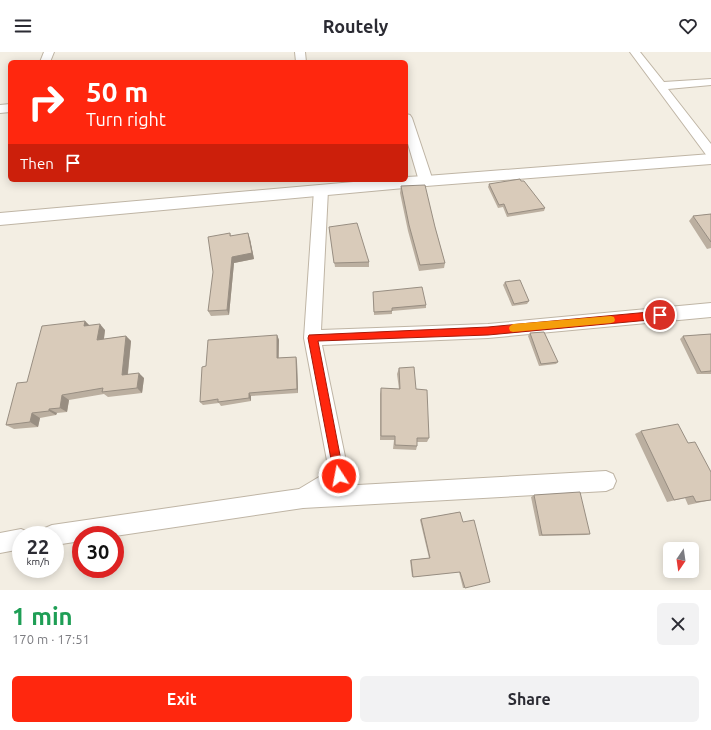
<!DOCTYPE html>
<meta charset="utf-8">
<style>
body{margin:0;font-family:Ubuntu,sans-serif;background:#f2f2f3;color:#2b2b33;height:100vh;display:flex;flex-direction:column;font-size:15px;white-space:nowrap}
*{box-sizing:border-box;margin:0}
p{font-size:13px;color:#7c7c81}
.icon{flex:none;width:22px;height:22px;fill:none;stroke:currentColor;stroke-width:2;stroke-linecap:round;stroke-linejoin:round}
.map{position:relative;height:538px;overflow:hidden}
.drawer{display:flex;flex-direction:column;background:#fff;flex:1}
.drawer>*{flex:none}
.hud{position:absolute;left:8px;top:8px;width:400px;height:122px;border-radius:6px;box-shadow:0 2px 10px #0003;background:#ff270e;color:#fff;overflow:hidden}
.needle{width:26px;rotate:193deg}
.tools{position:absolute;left:663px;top:490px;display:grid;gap:8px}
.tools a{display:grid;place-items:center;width:36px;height:36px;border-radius:6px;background:#fff;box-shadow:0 2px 10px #0003;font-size:20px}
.speed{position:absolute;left:12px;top:474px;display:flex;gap:8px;font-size:20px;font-weight:700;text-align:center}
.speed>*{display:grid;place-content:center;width:52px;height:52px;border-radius:50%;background:#fff;box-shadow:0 2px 10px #0003;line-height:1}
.speed small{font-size:10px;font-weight:400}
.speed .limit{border:6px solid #d22;background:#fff;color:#111}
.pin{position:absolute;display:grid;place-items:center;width:34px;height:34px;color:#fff;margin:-17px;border:2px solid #fff;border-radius:50%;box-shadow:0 1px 4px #0007}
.me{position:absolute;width:44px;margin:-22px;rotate:349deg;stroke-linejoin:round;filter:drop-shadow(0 0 3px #0008)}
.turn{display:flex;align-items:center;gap:14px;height:84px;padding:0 12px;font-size:18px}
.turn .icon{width:52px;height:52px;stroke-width:2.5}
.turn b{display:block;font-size:28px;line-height:34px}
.then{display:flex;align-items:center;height:38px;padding:0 12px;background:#0003;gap:8px;font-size:15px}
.round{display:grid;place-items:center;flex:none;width:42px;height:42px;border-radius:6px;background:#f2f2f3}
.summary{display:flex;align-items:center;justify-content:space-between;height:68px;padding:0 12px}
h1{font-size:24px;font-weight:700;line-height:30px;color:#1e9e55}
.primary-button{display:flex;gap:8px;margin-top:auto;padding:8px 12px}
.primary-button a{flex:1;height:46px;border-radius:6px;background:#ff270e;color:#fff;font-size:16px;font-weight:700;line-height:46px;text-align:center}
.primary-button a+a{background:#f2f2f3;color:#2b2b33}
header{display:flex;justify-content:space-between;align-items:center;height:52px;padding:0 12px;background:#fff;font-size:18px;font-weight:700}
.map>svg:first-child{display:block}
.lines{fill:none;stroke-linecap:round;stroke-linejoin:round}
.minor-casing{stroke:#bfb5a5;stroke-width:2}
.tertiary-casing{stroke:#bfb5a5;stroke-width:2}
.minor{fill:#fff;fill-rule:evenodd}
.tertiary{fill:#fff;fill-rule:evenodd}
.wall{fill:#bbafa0}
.shaded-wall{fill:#988e82}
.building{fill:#d9cbba;stroke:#988e82}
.route{fill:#ff270e;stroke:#a61909}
.slow{fill:#f59e0b}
</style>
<header><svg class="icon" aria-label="menu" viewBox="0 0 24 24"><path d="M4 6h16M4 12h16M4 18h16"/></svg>Routely<svg class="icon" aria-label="heart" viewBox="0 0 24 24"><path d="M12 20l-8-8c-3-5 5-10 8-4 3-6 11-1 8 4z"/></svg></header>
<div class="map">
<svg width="711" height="538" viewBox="0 0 711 538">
<rect width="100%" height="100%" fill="#f3eee3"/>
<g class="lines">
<g class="minor-casing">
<path id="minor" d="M44 0H54L50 10H40Z
M295 0H305L306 10H296Z
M630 0H640L664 30 711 27V33L668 37 711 92V105L707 104Z
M10 52V60L0 61V53Z
M406 62 410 63 412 66 433 129 431 132 426 134 421 132 419 129 406 85Z
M321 133 326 135 328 138 321 278 488 272 711 251V265L488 286 322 293 349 424 346 431 340 434 606 419 613 422 616 429 613 436 606 439 303 456 115 484 81 483V489L55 493V483H42L45 476 52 473 299 437 329 419 304 286 314 138 316 135Z
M21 477 28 480 30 483H21V497L0 501V481Z"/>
</g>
<g class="tertiary-casing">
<path id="tertiary" d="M711 102V112L426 134 0 173V161L376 128H406V125L426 124Z"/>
</g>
<use href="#minor" class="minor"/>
<use href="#tertiary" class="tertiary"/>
</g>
<path class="wall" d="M521 129 545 156 544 159 507 165 503 155 498 156 488 135 489 132Z
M401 134 435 175 445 211 444 216 419 219 408 179 400 141Z
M711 162V196L707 197 689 169 693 164Z
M329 175 369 210V215H335Z
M230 181 231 184 250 187 254 207 234 211 229 263 211 264 208 259Z
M505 230 529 249 527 252 512 254 503 233Z
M373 240 426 253V256L392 259V262L374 263Z
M85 269 89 273 105 278 104 287 126 284 131 289 128 322 144 326 142 341 108 345 104 342 69 348 67 360 57 361 56 363 40 366 38 375 14 377 6 373 27 330Z
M530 281 558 310 556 312 539 314 528 284Z
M711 282V322H697L680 287 683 284Z
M277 283 279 288V306L296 305 297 310 298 341 251 344V349L221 354 219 351 203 353 200 350 206 314Z
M399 316 416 337 429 386 427 390H417V394L416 398 393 397 394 388H380V342L381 336 399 337 397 322Z
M641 379 711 420V448L688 453 685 446 667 450 635 382Z
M534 443 590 482 586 483 539 484 531 445Z
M460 460 465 536H463L459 520 412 525 410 508 429 506 420 468 421 467Z"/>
<path class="shaded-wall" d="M248 181 250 187 254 207 234 211 229 263 227 258 232 205Z
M85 269 91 275 84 274Z
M100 272 105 278 103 293 97 288Z
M277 283 279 288 278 311 277 306Z
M126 284 131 289 127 328 122 323Z
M296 305 297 310 298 341 297 337Z
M139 321 144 326 142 341 137 336Z
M249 341 251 344V349L249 346Z
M62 343 69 348 67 360 60 356Z
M49 357 57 361 56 363 49 359Z
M32 361 40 366 38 375 30 370Z"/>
<path class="building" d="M520 127 521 129H524L545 156 508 162 504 152 499 153 489 132Z
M425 133 435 175 445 211 420 213 409 173 401 134Z
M711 162V190L693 164Z
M357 171 369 210 334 211 329 175Z
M230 181V184L248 181 252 201 232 205 227 258 208 259 213 220 208 185Z
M520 228 529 249 514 252 505 230Z
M422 235 426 253 392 256V259L374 260 373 240Z
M85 269 84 274 100 272 97 288 126 284 122 323 139 321 137 336 102 340 103 336 62 343 60 356 49 357V359L32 361 30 370 6 373 17 331 27 330 42 274Z
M544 280 558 310 541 312 530 281Z
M711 282V319L701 320 683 284Z
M277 283V306L296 305 297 337 249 341V346L218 350V347L200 350 202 315 206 314 208 288Z
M414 315 416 337 427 338 429 386H417V394L395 393V384H381V336L400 337 399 316Z
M678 372 688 391 695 390 711 420V448L696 450 693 444 674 448 641 379Z
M580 440 590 482 542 483 534 443Z
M460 460 463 470 474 468 490 530 465 536 460 520 413 525 411 508 430 506 421 467Z"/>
<path class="route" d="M660 259 663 260 665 263 663 266 660 267 488 283 318 289 344 424 342 428 339 430 335 428 308 286 309 283 488 275Z"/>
<path class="slow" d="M611 264 614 265 615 268 614 270 611 271 513 280 510 279 509 276 510 274 513 272Z"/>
</svg>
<div class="tools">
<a><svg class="needle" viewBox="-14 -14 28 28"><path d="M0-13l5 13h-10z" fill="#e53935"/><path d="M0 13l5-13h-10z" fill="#7c7c81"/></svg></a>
</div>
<div class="speed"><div>22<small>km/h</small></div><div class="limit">30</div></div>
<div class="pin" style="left:660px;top:263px;background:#d93025"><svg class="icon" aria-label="arrive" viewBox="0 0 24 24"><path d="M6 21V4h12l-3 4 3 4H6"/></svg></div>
<svg class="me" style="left:339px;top:424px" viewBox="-20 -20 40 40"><circle r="17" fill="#ff270e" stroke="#fff" stroke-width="3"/><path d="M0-11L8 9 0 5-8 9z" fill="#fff"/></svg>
<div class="hud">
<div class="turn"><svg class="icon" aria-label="right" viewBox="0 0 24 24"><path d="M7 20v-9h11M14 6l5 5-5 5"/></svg><div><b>50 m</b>Turn right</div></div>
<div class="then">Then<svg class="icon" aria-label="arrive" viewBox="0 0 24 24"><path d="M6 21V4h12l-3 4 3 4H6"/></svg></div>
</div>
</div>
<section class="drawer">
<div class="summary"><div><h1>1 min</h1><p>170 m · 17:51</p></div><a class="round"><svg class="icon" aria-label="close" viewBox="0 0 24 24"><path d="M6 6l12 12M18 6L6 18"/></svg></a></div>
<div class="primary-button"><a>Exit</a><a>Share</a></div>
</section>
